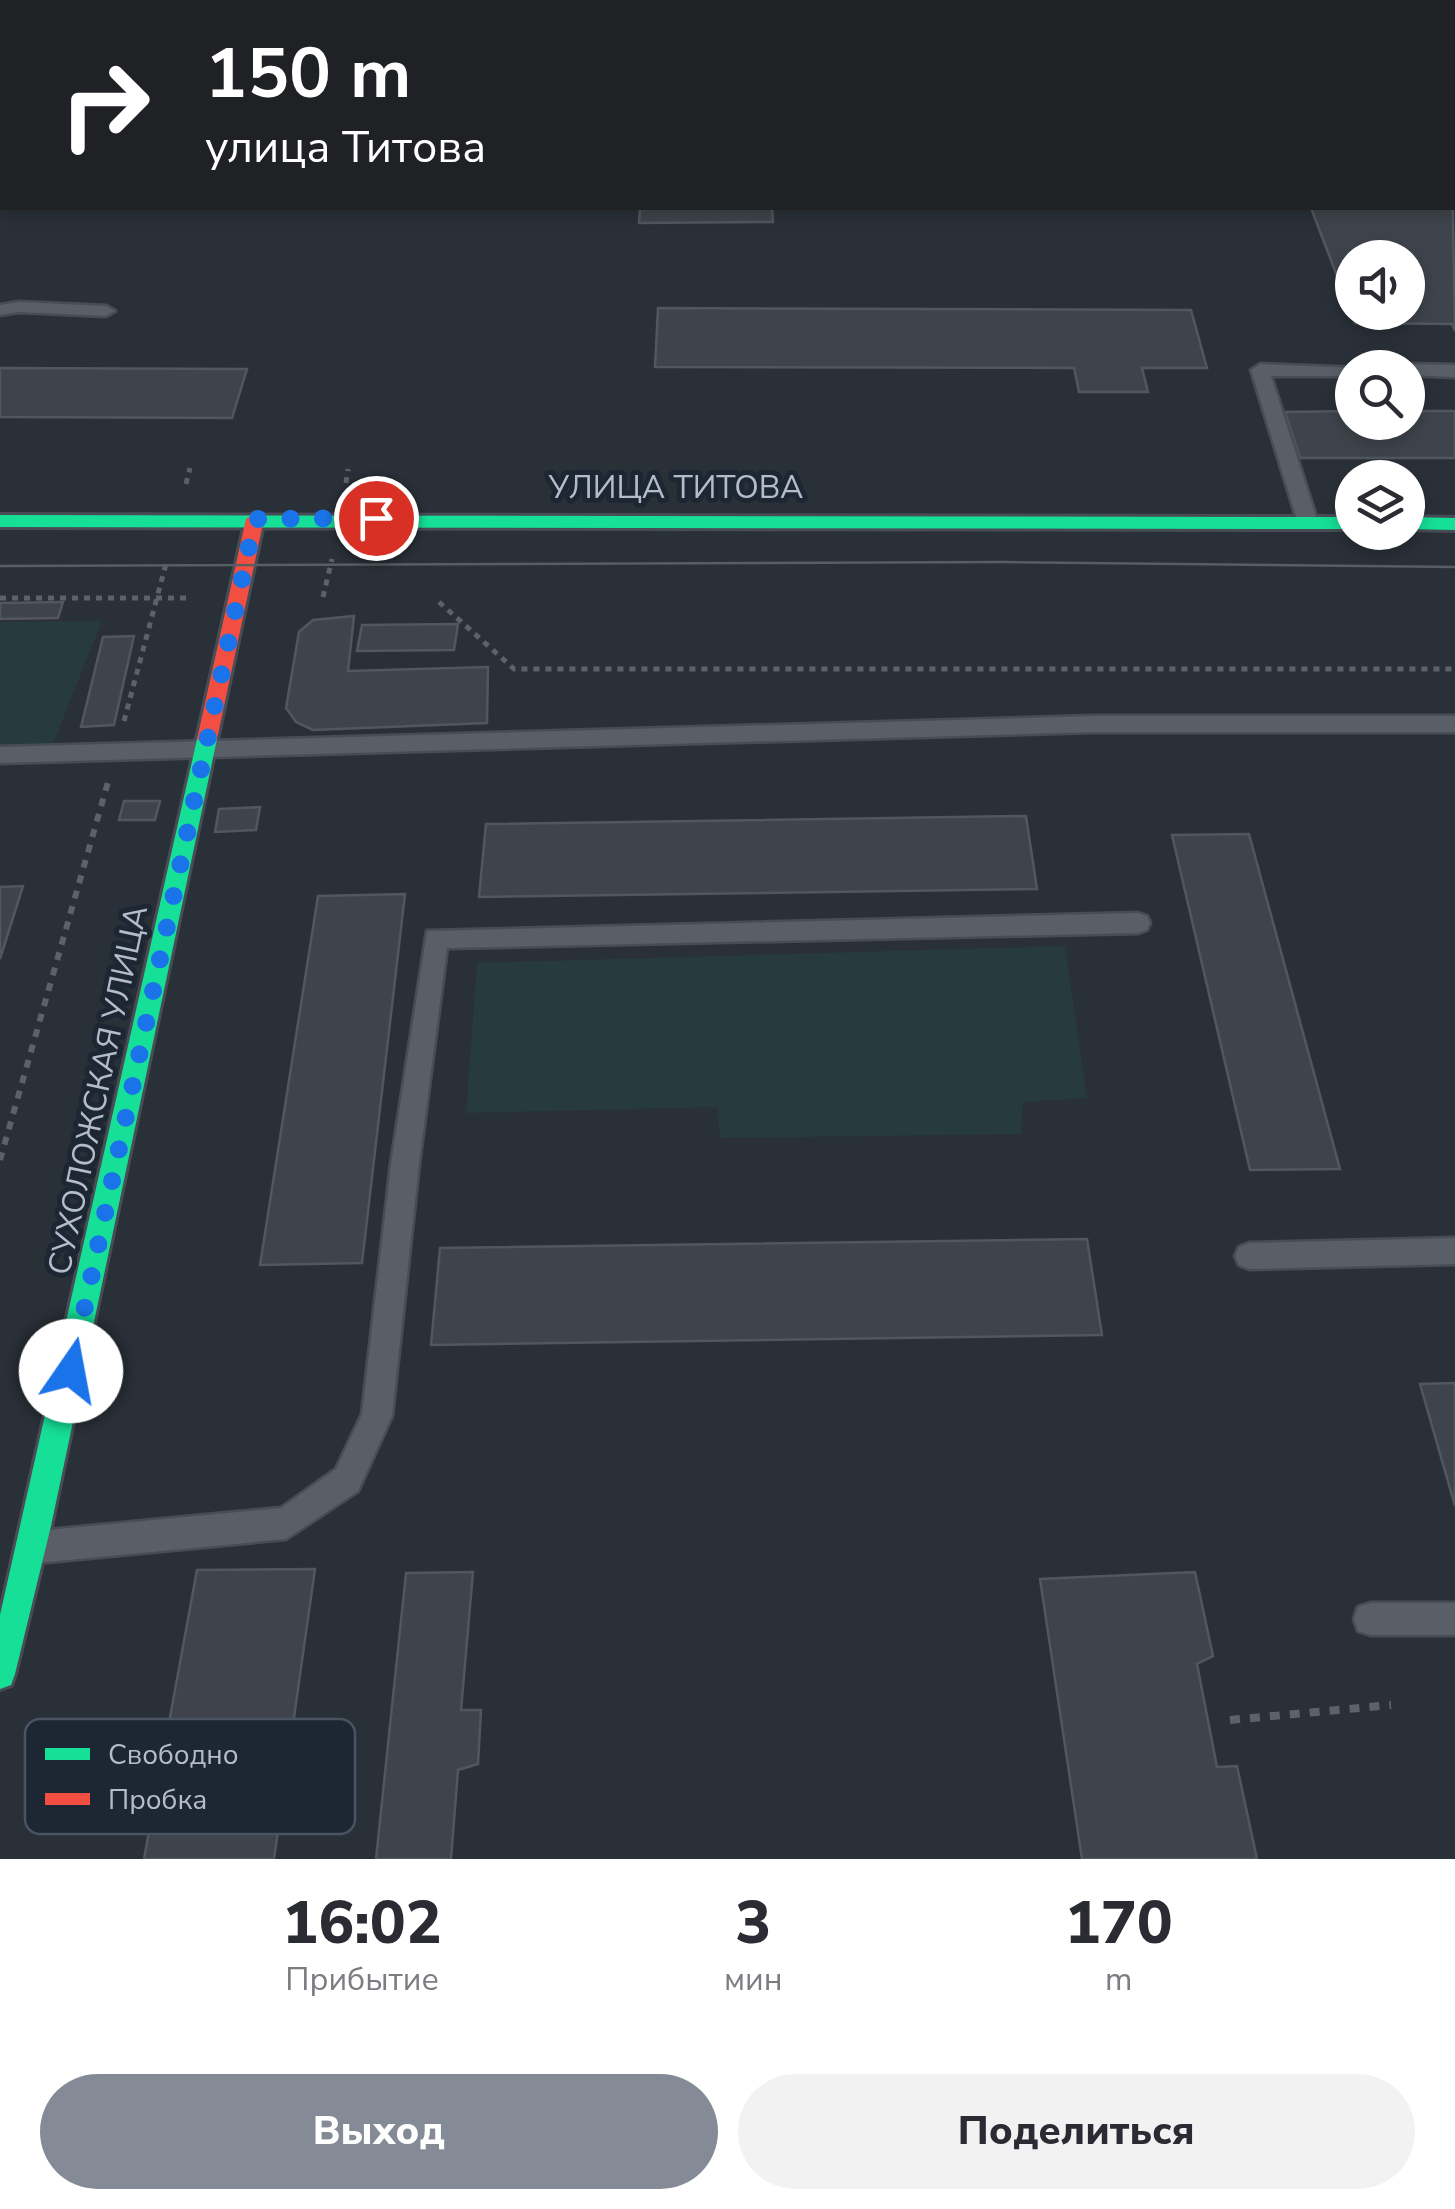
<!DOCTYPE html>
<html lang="ru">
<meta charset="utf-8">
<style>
body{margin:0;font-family:"Nunito Sans",sans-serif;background:#f2f2f3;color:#2b2b33;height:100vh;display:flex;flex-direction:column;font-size:38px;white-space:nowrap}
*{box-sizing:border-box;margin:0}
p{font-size:32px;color:#7c7c81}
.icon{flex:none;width:55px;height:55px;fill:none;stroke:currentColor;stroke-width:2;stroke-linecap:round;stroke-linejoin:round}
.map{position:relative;height:1859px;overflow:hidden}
.side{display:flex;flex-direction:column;background:#fff;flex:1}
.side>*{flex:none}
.banner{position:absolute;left:0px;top:0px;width:1455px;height:210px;box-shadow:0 5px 15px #0003;background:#202124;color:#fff;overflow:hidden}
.tools{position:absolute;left:1335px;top:240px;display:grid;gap:20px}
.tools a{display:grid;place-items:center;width:90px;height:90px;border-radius:50%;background:#fff;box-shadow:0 5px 15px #0003;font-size:50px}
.pin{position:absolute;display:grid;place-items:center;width:85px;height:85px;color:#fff;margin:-42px;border:5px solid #fff;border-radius:50%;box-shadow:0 2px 10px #0007}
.me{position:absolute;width:110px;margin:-55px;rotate:12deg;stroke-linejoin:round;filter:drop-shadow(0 0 8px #0008)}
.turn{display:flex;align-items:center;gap:35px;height:210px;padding:0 40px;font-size:45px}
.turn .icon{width:130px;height:130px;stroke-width:2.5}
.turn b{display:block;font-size:70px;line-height:85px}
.eta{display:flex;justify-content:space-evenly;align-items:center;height:170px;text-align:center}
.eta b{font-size:60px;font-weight:800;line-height:70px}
.button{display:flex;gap:20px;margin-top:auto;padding:20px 40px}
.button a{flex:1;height:115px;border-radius:60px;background:#848b96;color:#fff;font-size:40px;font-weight:800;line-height:115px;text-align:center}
.button a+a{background:#f2f2f3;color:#2b2b33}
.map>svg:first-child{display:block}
.green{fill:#273a3e}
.building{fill:#3f444c;stroke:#52575f;stroke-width:2.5;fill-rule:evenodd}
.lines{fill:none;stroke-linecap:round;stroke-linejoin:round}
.lane-casing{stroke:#484c55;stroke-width:5}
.fast-casing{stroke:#484c55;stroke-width:6}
.jam-casing{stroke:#484c55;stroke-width:6}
.path-far2{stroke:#5c6268;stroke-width:5;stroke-dasharray:6 6;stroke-linecap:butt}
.path-far1{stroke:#5c6268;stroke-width:6;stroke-dasharray:8 8;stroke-linecap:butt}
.path{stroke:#5c6268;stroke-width:8;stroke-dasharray:10 10;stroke-linecap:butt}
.lane{fill:#5a5e66;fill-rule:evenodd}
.fast{fill:#16e098;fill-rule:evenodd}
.jam{fill:#f24e42;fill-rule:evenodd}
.tram{stroke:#595d64;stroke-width:2.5}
.route{stroke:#1a73e8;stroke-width:18;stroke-dasharray:0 32.4}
.labels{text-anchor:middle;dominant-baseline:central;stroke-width:10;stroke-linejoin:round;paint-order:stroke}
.street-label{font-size:32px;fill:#b4bcc9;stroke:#1d2633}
.key{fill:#1d2633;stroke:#4a5360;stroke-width:2.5}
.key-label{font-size:28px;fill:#b4bcc9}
</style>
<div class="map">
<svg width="1455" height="1859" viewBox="0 0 1455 1859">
<rect width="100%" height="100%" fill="#2a3038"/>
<path class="green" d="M102 621 53 744 0 745V622Z
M1065 946 1087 1098 1023 1102 1021 1134 720 1138 717 1107 466 1113 477 963Z"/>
<path class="building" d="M486 0H591L486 2Z
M1452 166 1455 331 1452 324 1355 323 1311 208H1452ZM1352 258H1408V312H1352Z
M640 208H772L773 222 639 223Z
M658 308 1191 310 1207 368H1142L1148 392H1079L1074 368 655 367Z
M0 368 247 369 232 418 0 417Z
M1352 411V422H1408V411H1455V458H1300L1285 412Z
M63 602 58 618 0 619V603Z
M354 616 348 671 488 667 487 723 313 730 296 722 286 708 299 632 313 620Z
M458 624 454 650 357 651 362 625Z
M134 636 114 725 81 727 103 637Z
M124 801H160L155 820H119Z
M260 807 256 830 215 832 219 809Z
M1026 816 1037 889 479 897 486 824Z
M1249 834 1340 1169 1250 1170 1172 835Z
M23 886 0 959V887Z
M405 894 362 1263 260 1265 318 896Z
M1087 1239 1102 1335 431 1345 440 1248Z
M1455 1383V1506L1420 1384Z
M315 1569 274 1859H144L197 1570Z
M473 1572 461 1710H481L478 1764 458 1770 451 1859H376L406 1573Z
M1195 1572 1213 1656 1197 1664 1217 1767 1237 1766 1257 1859H1082L1040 1579Z"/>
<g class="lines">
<g class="lane-casing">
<path id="lane" d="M0 180H2V190H0Z
M19 302 106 306 115 311 106 316 19 312 0 315V305Z
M1260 364 1360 368H1352V376H1271L1318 523 1315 528H1301L1298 523 1251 370Z
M1408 364 1455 365V377L1408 375V368H1400Z
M1093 716H1455V732H1093L0 763V747Z
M1138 913 1147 916 1150 923 1147 930 1138 933 447 948 419 1164 392 1416 358 1491 286 1539 37 1563 26 1558 21 1547 26 1536 37 1531 281 1508 336 1469 362 1414 391 1164 427 931Z
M1455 1238V1264L1249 1269 1239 1265 1235 1256 1239 1247 1249 1243Z
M1370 1603H1455V1635H1370L1358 1631 1354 1619 1358 1607Z"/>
</g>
<g class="fast-casing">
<path id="fast" d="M0 515 1352 517V529L0 527Z
M1408 517 1455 518V530L1408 529Z
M207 732 217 739 51 1526 15 1674 11 1685 0 1689V1615L197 739Z"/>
</g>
<g class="jam-casing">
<path id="jam" d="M255 513 264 519 217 739 207 746 197 739 246 519Z"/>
</g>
<path class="path-far2" d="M346 483 348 469
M186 484 190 468
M323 597 332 559
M0 598H190
M439 602 514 669H1455
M124 721 167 560"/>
<path class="path-far1" d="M0 1160 108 782"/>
<path class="path" d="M1230 1720 1391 1705"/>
<use href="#lane" class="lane"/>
<use href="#fast" class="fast"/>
<use href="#jam" class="jam"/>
<path class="tram" d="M0 566 1004 562 1455 567"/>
</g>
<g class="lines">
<path class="route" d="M71 1371 255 519 376 518"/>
</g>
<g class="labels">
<g class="street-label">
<text x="676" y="487">УЛИЦА ТИТОВА</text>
<text transform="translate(98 1090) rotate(-78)">СУХОЛОЖСКАЯ УЛИЦА</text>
</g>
</g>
<rect x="25" y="1719" width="330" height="115" rx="15" class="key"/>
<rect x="45" y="1748" width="45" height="12" fill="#16e098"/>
<rect x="45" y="1793" width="45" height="12" fill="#f24e42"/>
<g class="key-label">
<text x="108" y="1764">Свободно</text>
<text x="108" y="1809">Пробка</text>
</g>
</svg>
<div class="tools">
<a><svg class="icon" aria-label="sound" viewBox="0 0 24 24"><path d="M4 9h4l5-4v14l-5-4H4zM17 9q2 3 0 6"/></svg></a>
<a><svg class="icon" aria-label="search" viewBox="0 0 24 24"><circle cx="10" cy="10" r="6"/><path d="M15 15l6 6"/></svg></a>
<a><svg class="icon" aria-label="layers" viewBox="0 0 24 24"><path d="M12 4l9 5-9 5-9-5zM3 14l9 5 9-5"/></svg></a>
</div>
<div class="pin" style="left:376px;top:518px;background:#d93025"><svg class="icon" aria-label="arrive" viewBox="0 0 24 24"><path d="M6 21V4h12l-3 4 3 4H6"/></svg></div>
<svg class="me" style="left:71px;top:1371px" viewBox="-20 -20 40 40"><circle r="19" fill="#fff"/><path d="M0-13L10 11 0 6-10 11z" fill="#1a73e8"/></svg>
<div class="banner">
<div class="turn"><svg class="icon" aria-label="right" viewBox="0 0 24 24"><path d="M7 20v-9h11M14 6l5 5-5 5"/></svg><div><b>150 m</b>улица Титова</div></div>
</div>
</div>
<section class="side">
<div class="eta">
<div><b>16:02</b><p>Прибытие</p></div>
<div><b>3</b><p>мин</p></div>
<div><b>170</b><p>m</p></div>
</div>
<div class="button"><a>Выход</a><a>Поделиться</a></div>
</section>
